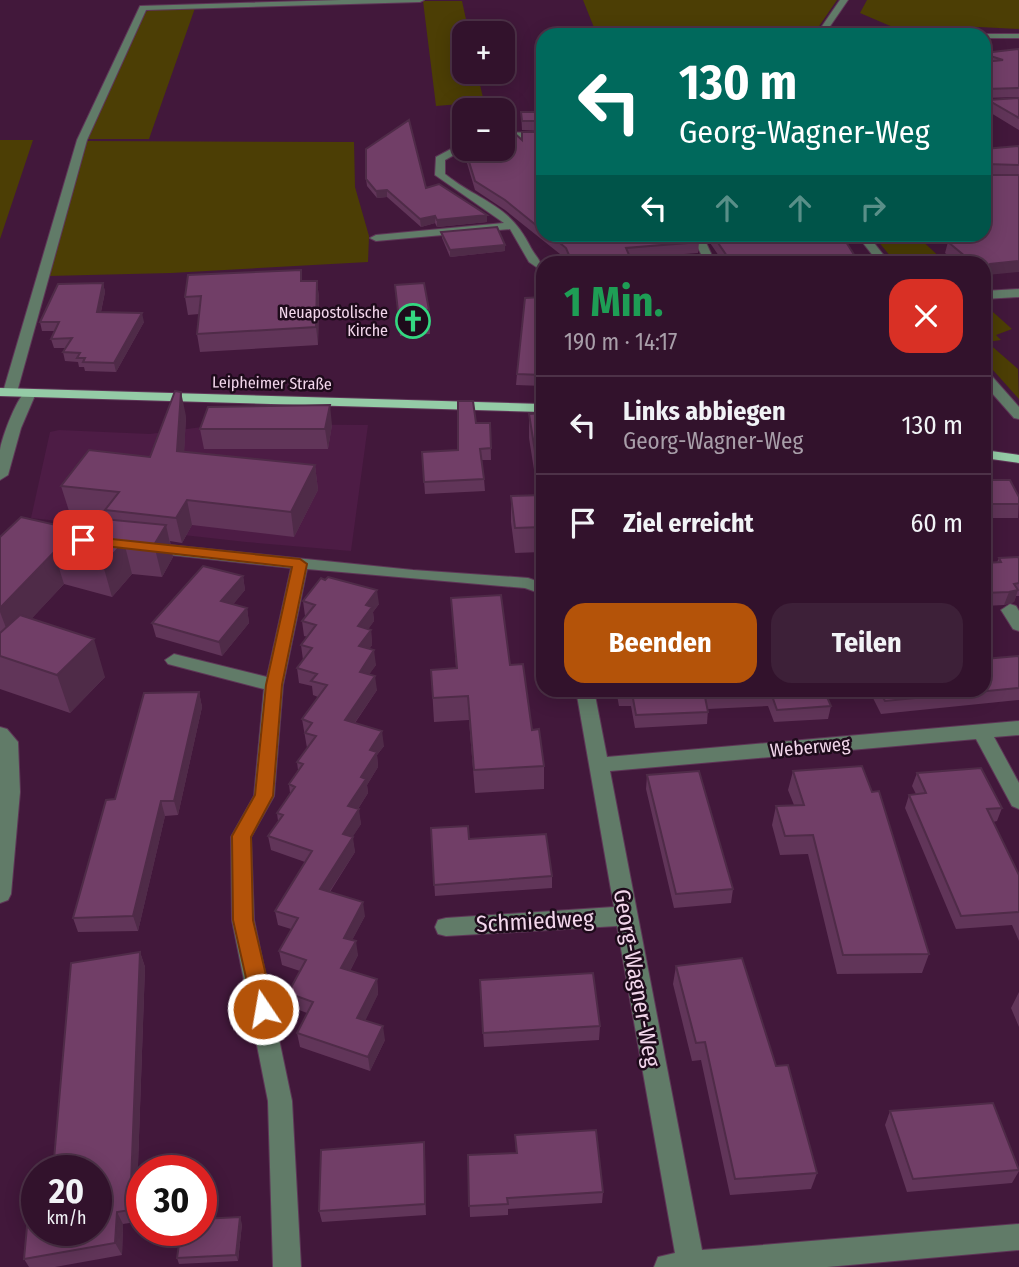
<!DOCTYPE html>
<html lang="de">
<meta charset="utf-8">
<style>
body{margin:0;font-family:"Fira Sans Condensed",sans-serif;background:#3d2038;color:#f1f3f6;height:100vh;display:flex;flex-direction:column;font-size:26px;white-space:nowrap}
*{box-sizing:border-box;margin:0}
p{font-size:23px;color:#a89ea9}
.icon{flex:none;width:38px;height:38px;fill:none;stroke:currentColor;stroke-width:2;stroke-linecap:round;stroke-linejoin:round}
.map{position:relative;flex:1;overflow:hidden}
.details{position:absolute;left:536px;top:256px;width:455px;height:441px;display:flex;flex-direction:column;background:#32122c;border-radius:21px;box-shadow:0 4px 18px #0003,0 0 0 2px #4d3248}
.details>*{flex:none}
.top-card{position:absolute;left:536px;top:28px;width:455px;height:214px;border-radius:21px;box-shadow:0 4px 18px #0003,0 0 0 2px #4d3248;background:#00695c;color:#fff;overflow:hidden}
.buttons{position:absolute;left:452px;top:21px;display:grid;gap:14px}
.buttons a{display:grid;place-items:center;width:63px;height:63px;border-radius:14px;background:#32122c;box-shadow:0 4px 18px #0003,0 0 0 2px #4d3248;font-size:35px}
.speed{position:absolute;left:21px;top:1155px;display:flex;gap:14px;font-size:35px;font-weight:700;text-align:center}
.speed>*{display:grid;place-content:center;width:91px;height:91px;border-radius:50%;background:#32122c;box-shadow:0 4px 18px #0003,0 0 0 2px #4d3248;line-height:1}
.speed small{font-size:18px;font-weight:400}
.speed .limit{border:10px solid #d22;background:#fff;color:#111}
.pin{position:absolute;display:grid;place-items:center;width:60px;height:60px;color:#fff;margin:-30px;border-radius:14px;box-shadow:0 4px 10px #0006}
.me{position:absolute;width:77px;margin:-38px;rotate:348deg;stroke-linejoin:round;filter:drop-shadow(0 0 5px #0008)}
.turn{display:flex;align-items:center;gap:24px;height:147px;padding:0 28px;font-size:32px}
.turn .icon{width:91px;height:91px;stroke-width:2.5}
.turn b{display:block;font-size:49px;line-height:60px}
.lanes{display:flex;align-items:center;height:66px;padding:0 28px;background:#0003;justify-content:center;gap:35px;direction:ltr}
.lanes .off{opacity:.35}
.round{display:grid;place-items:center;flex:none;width:74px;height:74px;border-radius:21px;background:#3d2038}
.headline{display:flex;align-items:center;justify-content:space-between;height:119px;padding:0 28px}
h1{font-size:42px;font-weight:700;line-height:52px;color:#1e9e55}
.primary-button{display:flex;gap:14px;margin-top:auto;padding:14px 28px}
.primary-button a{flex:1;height:80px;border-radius:21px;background:#b45309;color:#fff;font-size:28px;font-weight:700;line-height:80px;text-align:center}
.primary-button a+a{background:#3d2038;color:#f1f3f6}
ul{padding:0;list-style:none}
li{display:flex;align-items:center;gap:21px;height:98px;padding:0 28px;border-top:2px solid #4d3248}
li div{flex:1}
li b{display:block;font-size:26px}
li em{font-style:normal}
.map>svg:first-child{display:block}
.built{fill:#4d1c45}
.green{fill:#4c3e05}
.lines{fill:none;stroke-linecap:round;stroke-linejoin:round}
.minor-casing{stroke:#5e3657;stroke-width:2}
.major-casing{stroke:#5e3657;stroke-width:2}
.minor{fill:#617b68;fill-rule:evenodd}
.major{fill:#94cba6;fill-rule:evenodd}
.wall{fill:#613559}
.shaded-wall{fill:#4f2b48}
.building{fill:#713e67;stroke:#4f2b48;stroke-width:2}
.route{fill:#b45309;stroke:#753606;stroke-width:2}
.labels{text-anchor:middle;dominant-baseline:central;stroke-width:5;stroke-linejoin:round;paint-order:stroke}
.far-poi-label{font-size:16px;fill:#f2d6eb;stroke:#1e0b1b;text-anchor:end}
.far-street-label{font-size:16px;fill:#f2d6eb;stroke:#1e0b1b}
.street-label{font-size:19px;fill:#f2d6eb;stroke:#1e0b1b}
.near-street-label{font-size:23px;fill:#f2d6eb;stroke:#1e0b1b}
</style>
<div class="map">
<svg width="1019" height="1267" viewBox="0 0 1019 1267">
<rect width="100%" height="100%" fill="#42183b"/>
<path class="built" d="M224 424 368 425 351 551 246 542 31 518 50 432 59 430 150 434Z"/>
<path class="green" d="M583 0H837L813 35H597Z
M867 0H1019V29L979 27 902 31 860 13Z
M423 1H462L469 33H464V72H477L484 102 436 106Z
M195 8 149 139H86L143 13 152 9Z
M0 140H33L0 239Z
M85 141 354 142 355 187 369 236 368 262 171 273 48 276Z
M873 235H916L945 262H895Z
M984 304 1012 329 996 335 1001 340 987 342 1018 369 1019 399 984 360Z"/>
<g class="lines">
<g class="minor-casing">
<path id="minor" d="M341 0H424L420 2 146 10 87 140 17 392 10 396 5 395 3 392 77 140 140 6Z
M840 0H848L824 35H816Z
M984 34H1019V38H984L981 35Z
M1019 99V105L984 107V101Z
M502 132 542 133V139L502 138Z
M464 142 465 149 445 160V174C480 202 509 203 531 248 536 257 542 261 542 271L529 262 510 229 376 241 370 238 376 235 504 223 435 175 436 157Z
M691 234H702L715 262H705Z
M856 234H867L889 262H878Z
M1019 289V297L984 299V291Z
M984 372 989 373 1019 407V419L1014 418 984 384Z
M29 389 36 393 21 428 8 475 0 480C0 470 0 460 0 450 2 437 18 393 29 389Z
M150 543 413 570 528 578 542 583V594L525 588 307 569 283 685 274 796 251 837 254 920 292 1101 301 1267H273L268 1101 232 920 231 837 254 796 264 689 168 664 165 660 174 654 267 677 291 568 144 552 142 548 144 544Z
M1010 604 1016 606 1019 611V631L1013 629 1001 610Z
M576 690H594L607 757 1019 721V735L994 737 1019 783V809L1012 806 976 739 610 771 702 1250 1019 1224V1250L827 1267H654L658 1257 675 1253 617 926 446 936 438 934 435 927 438 920 446 918 614 907Z
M0 727 7 729 18 742 20 792 11 894 8 900 0 903Z"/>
</g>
<g class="major-casing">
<path id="major" d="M0 388 542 404V412L0 396Z
M984 450 1019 455V463L984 458Z"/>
</g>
<use href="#minor" class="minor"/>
<use href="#major" class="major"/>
</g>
<path class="wall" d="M1019 49V97L984 98V100V53Z
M1019 98V130L986 110 988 100Z
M521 112H542V131L522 130Z
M464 113V141H460L455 124V115Z
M542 131V234H695L699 242 698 253 630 258 632 262H567L565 258 505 210 475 190 464 153V143V149H502L542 132Z
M1019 146V175L986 174 987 275 984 280V262H956L945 253 948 242H951L943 234H984V149Z
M366 179 426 188 487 222 437 227 435 223 421 227 387 197 377 198 367 186Z
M441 232 505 251 450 257 442 238Z
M704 234H841L858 261V262H723Z
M301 270 302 281H317L319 298 318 345 200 352 197 334 199 314 188 315 185 297Z
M103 283 105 292 101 312 144 322 116 372 85 371 84 367H79L78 362 65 361 63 352 66 348H54L51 339 55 331H42L40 322Z
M395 285 429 310 430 334 400 336Z
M542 297V386L516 385 517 374Z
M542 413V552L515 553 511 522V496L538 495 529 438V414Z
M186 416 184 452 315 465 318 490 294 537 192 525 182 543 170 541 173 557 162 577 132 574 112 597 64 584 32 618 105 677 70 713 0 689V537L82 531 108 519 107 515 69 511 61 486 150 457Z
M476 423H490L491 460H482L484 479 485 491 425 494 422 452 458 450Z
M332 425 328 449H204L200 429Z
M984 480 1019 497 1018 518H984Z
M1019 557V596H1016L1014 602 1004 605 984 606V563L997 562 999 558Z
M243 576 245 590 233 604 247 608 249 623 222 656 156 637 152 623Z
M451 598 510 665 544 766V789L475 793 469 720 434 722 431 670 456 668Z
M303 601 379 604 373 612 374 621 368 629 371 630 372 645 369 649 376 665 369 674 377 690 355 723 384 746 377 755 378 767 367 785 368 793 358 809 361 824 352 837 355 852 330 892 365 916 352 940 358 955 350 971 377 979 378 994 365 1020 385 1040 370 1071 300 1047 297 1033 307 1013 291 1007 288 993 300 971 282 965 279 951 291 929 278 925 275 911 305 862 271 850 268 836 278 821 277 813 290 793 289 784 298 770 297 762 307 748 302 719 318 697 313 695 312 686 299 683 297 668 303 660 301 645 308 637 304 636 302 621 306 616H305Z
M1019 656V700L881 714 869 690H984Z
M616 690H824L831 706 828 719 774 722 768 706 708 709 707 724 635 728 631 706H619Z
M199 692 202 707 178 815 165 816 138 931 78 932 73 918 115 799Z
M793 771 929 954 922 973 837 974 808 854 780 855 772 825 776 806 794 805 788 790Z
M917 773 1002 808 997 821 993 822 1019 875V941L1012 925 956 929 905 808 909 795 916 794 912 786Z
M647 775 733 889 731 903 674 908 646 789Z
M431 828 469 839 552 876V888L435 896Z
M140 952 145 967 136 1222 123 1224 122 1255 55 1267H29L24 1259 37 1230Z
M676 966 776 1066 817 1173 811 1189 730 1195 701 1060 692 1061 673 984Z
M480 980 600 1026 599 1040 484 1047Z
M1019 992V1027L1011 1008Z
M890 1111 1019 1168V1171L1012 1183 907 1192 885 1125Z
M515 1135 603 1192 602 1203 508 1209V1215L470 1217 468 1155 516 1153Z
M425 1154 426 1215 322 1222 319 1211Z
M242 1224 238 1261 179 1264 177 1258Z"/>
<path class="shaded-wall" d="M387 190V197L377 198 376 191Z
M487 215V222L437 227V220Z
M435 216V223L421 227 420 219Z
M505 245V251L450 257V250Z
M1019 261V272L987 275 984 280 986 269 990 264Z
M317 281 319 298 318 345 316 327Z
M103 283 105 292 99 321 97 312Z
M142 313 144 322 116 372 114 363Z
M181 392 186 416 183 475 177 451Z
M330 405 332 425 328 449 325 429Z
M315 465 318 490 294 537 291 512Z
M187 500 192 525 182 543 176 518Z
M166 525 173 557 162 577 154 545Z
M124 542 132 574 112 597 103 565Z
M54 552 64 584 11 641 0 612V608Z
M243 576 245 590 224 616 221 601Z
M377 590 379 604 373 612 374 621 360 641 358 626 366 605Z
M1018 590 1014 602 1004 605 1009 592Z
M247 608 249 623 222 656 219 642Z
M371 630 372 645 361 661 359 646Z
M94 639 105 677 70 713 57 675Z
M374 650 376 665 361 686 360 672Z
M375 676 377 690 347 734 345 720Z
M199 692 202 707 178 815 174 801Z
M382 731 384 746 377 755 378 767 367 785 368 793 350 821 348 806 361 777 370 750Z
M161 801 165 816 138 931 133 916Z
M359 809 361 824 345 849 343 834Z
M353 837 355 852 322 903 320 889Z
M363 902 365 916 346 952 344 938Z
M356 941 358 955 344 983 341 968Z
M140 952 145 967 136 1222 130 1210Z
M377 979 378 994 360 1032 357 1018Z
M383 1026 385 1040 370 1071 368 1057Z
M424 1142 425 1154 426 1215 425 1204Z
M117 1212 123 1224 122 1255 115 1243Z
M240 1217 242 1224 238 1261 236 1255Z"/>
<path class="building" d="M1019 49V88L986 89 984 97V62L1003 60 984 54V53Z
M1019 98V118L988 100Z
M521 112H542V121H522Z
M464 113V132H460L455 115Z
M409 120 426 188 439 184 487 215 437 220 435 216 420 219 387 190 376 191 366 179V149Z
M502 131H512L522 140V132H542V131V230L505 200 475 181 465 149H502Z
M1019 146V165L987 164 984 173 987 175H1019V261L990 264 986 269H984V262H972L948 242 964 240 957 234H984V149Z
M497 227 505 245 450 250 441 232Z
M549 234H695L699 242 626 248 632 262H572L566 248Z
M712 234H841L858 261 854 262H818L815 260 731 262Z
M301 270V281H317L316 327 197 334 201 296 185 297 188 275Z
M103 283 97 312 142 313 114 363 83 362 85 358H77L80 353 63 352 72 338 51 339 59 322H40L58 284Z
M424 283 429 310 398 311 395 285Z
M542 297V375L517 374 525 298Z
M175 391 181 392 177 451 315 465 291 512 187 500 176 518 105 510 119 492 61 486 89 450 150 457Z
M458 401H473L476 423H490L491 448 480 449 484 479 424 482 422 452 458 450Z
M330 405 325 429H200L208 407Z
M542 413V527L515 528 511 496 542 495 529 414Z
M984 480H1010L1019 497V504H984Z
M21 517 82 531 93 518 166 525 154 545 124 542 103 565 54 552 0 608V537Z
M1019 557V583L1014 584 1018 590 1009 592 984 593V563L1001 562 999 558Z
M203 566 243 576 221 601 247 608 219 642 152 623Z
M328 577 377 590 366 605 372 607 358 626 371 630 359 646 374 650 360 672 375 676 345 720 382 731 370 750 377 752 361 777 366 779 348 806 359 809 343 834 353 837 320 889 363 902 344 938 356 941 341 968 377 979 357 1018 383 1026 368 1057 297 1033 313 1002 288 993 306 960 279 951 298 918 275 911 312 851 268 836 283 815 277 813 295 787 289 784 303 764 297 762 316 736 305 733 312 723 302 719 327 685 311 681 317 674 297 668 312 648 301 645 316 625 302 621 315 605 303 601 321 578 325 580Z
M501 595 510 665 523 664 532 730 539 729 544 766 474 770 468 696 433 698 431 670 457 668 451 598Z
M20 615 94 639 57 675 0 656V633Z
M1019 656V688L885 701 879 690H984V659Z
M619 690H824L831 706 777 710 771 693 705 697 708 712 636 715 632 693 620 694Z
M199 692 174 801H161L133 916 73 918 106 800 115 799 144 693Z
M862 766 872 792 879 791 929 954 843 955 813 835 785 836 776 806 804 805 793 771Z
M981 768 1002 808 987 809 1019 875V912L961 916 909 795 926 793 917 773Z
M699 771 733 889 676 894 647 775Z
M468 826 469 839 546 834 552 876 434 885 431 828Z
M140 952 130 1210 117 1212 115 1243 24 1259 31 1183 37 1182V1230H96V1171H53L71 963Z
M742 958 776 1066 788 1065 817 1173 735 1179 705 1042 696 1043 676 966Z
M593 973 600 1026 483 1033 480 980Z
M993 1103 1019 1170 913 1179 890 1111Z
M596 1130 603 1192 507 1198 508 1204 469 1206 468 1155 517 1153 515 1135Z
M424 1142 425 1204 319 1211 321 1150Z
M240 1217 236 1255 177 1258 181 1230H201V1219Z"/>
<path class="route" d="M83 536 300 559 307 564 282 685 273 796 251 837 253 920 274 1009 271 1016 263 1019 256 1016 253 1009 233 920 232 836 255 795 266 685 292 567 78 543 76 540 78 537Z"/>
<defs>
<g id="church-ring" transform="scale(1.75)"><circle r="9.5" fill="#1e0b1b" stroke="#34d881" stroke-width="1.5"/><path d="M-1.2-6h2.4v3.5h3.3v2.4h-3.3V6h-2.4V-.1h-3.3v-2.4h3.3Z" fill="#34d881"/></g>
</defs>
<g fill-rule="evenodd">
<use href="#church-ring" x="413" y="321"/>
</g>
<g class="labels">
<g class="far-poi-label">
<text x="388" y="312">Neuapostolische<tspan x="388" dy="18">Kirche</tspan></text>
</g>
<g class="far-street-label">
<text transform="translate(272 383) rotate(1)">Leipheimer Straße</text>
</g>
<g class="street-label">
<text transform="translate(810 747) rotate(-5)">Weberweg</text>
</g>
<g class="near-street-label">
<text transform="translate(535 921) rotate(-3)">Schmiedweg</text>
<text transform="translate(637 978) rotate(80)">Georg-Wagner-Weg</text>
</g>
</g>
</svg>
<div class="buttons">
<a>+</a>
<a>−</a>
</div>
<div class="speed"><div>20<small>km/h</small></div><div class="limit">30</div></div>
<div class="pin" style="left:83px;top:540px;background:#d93025"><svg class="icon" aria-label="arrive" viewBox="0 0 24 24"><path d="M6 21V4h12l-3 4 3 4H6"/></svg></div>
<svg class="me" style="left:263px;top:1009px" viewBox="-20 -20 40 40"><circle r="17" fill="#b45309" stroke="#fff" stroke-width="3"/><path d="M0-11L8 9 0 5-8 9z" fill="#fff"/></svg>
<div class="top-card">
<div class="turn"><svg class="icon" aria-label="left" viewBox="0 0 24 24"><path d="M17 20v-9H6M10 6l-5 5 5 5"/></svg><div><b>130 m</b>Georg-Wagner-Weg</div></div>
<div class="lanes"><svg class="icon" aria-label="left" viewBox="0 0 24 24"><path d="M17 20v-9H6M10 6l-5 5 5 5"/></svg><svg class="icon off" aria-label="ahead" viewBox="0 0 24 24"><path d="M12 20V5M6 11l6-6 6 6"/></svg><svg class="icon off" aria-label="ahead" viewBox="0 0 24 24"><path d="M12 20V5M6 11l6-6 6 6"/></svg><svg class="icon off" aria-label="right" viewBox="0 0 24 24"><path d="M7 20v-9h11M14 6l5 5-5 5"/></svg></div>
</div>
<section class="details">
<div class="headline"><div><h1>1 Min.</h1><p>190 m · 14:17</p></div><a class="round" style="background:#d93025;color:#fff"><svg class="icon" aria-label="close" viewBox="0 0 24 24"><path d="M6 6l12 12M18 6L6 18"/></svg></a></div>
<ul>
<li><svg class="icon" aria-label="left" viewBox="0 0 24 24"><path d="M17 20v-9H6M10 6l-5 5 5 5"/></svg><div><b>Links abbiegen</b><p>Georg-Wagner-Weg</p></div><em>130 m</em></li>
<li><svg class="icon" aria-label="arrive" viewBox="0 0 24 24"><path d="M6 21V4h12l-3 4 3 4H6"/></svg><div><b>Ziel erreicht</b></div><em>60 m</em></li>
</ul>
<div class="primary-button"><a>Beenden</a><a>Teilen</a></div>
</section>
</div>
